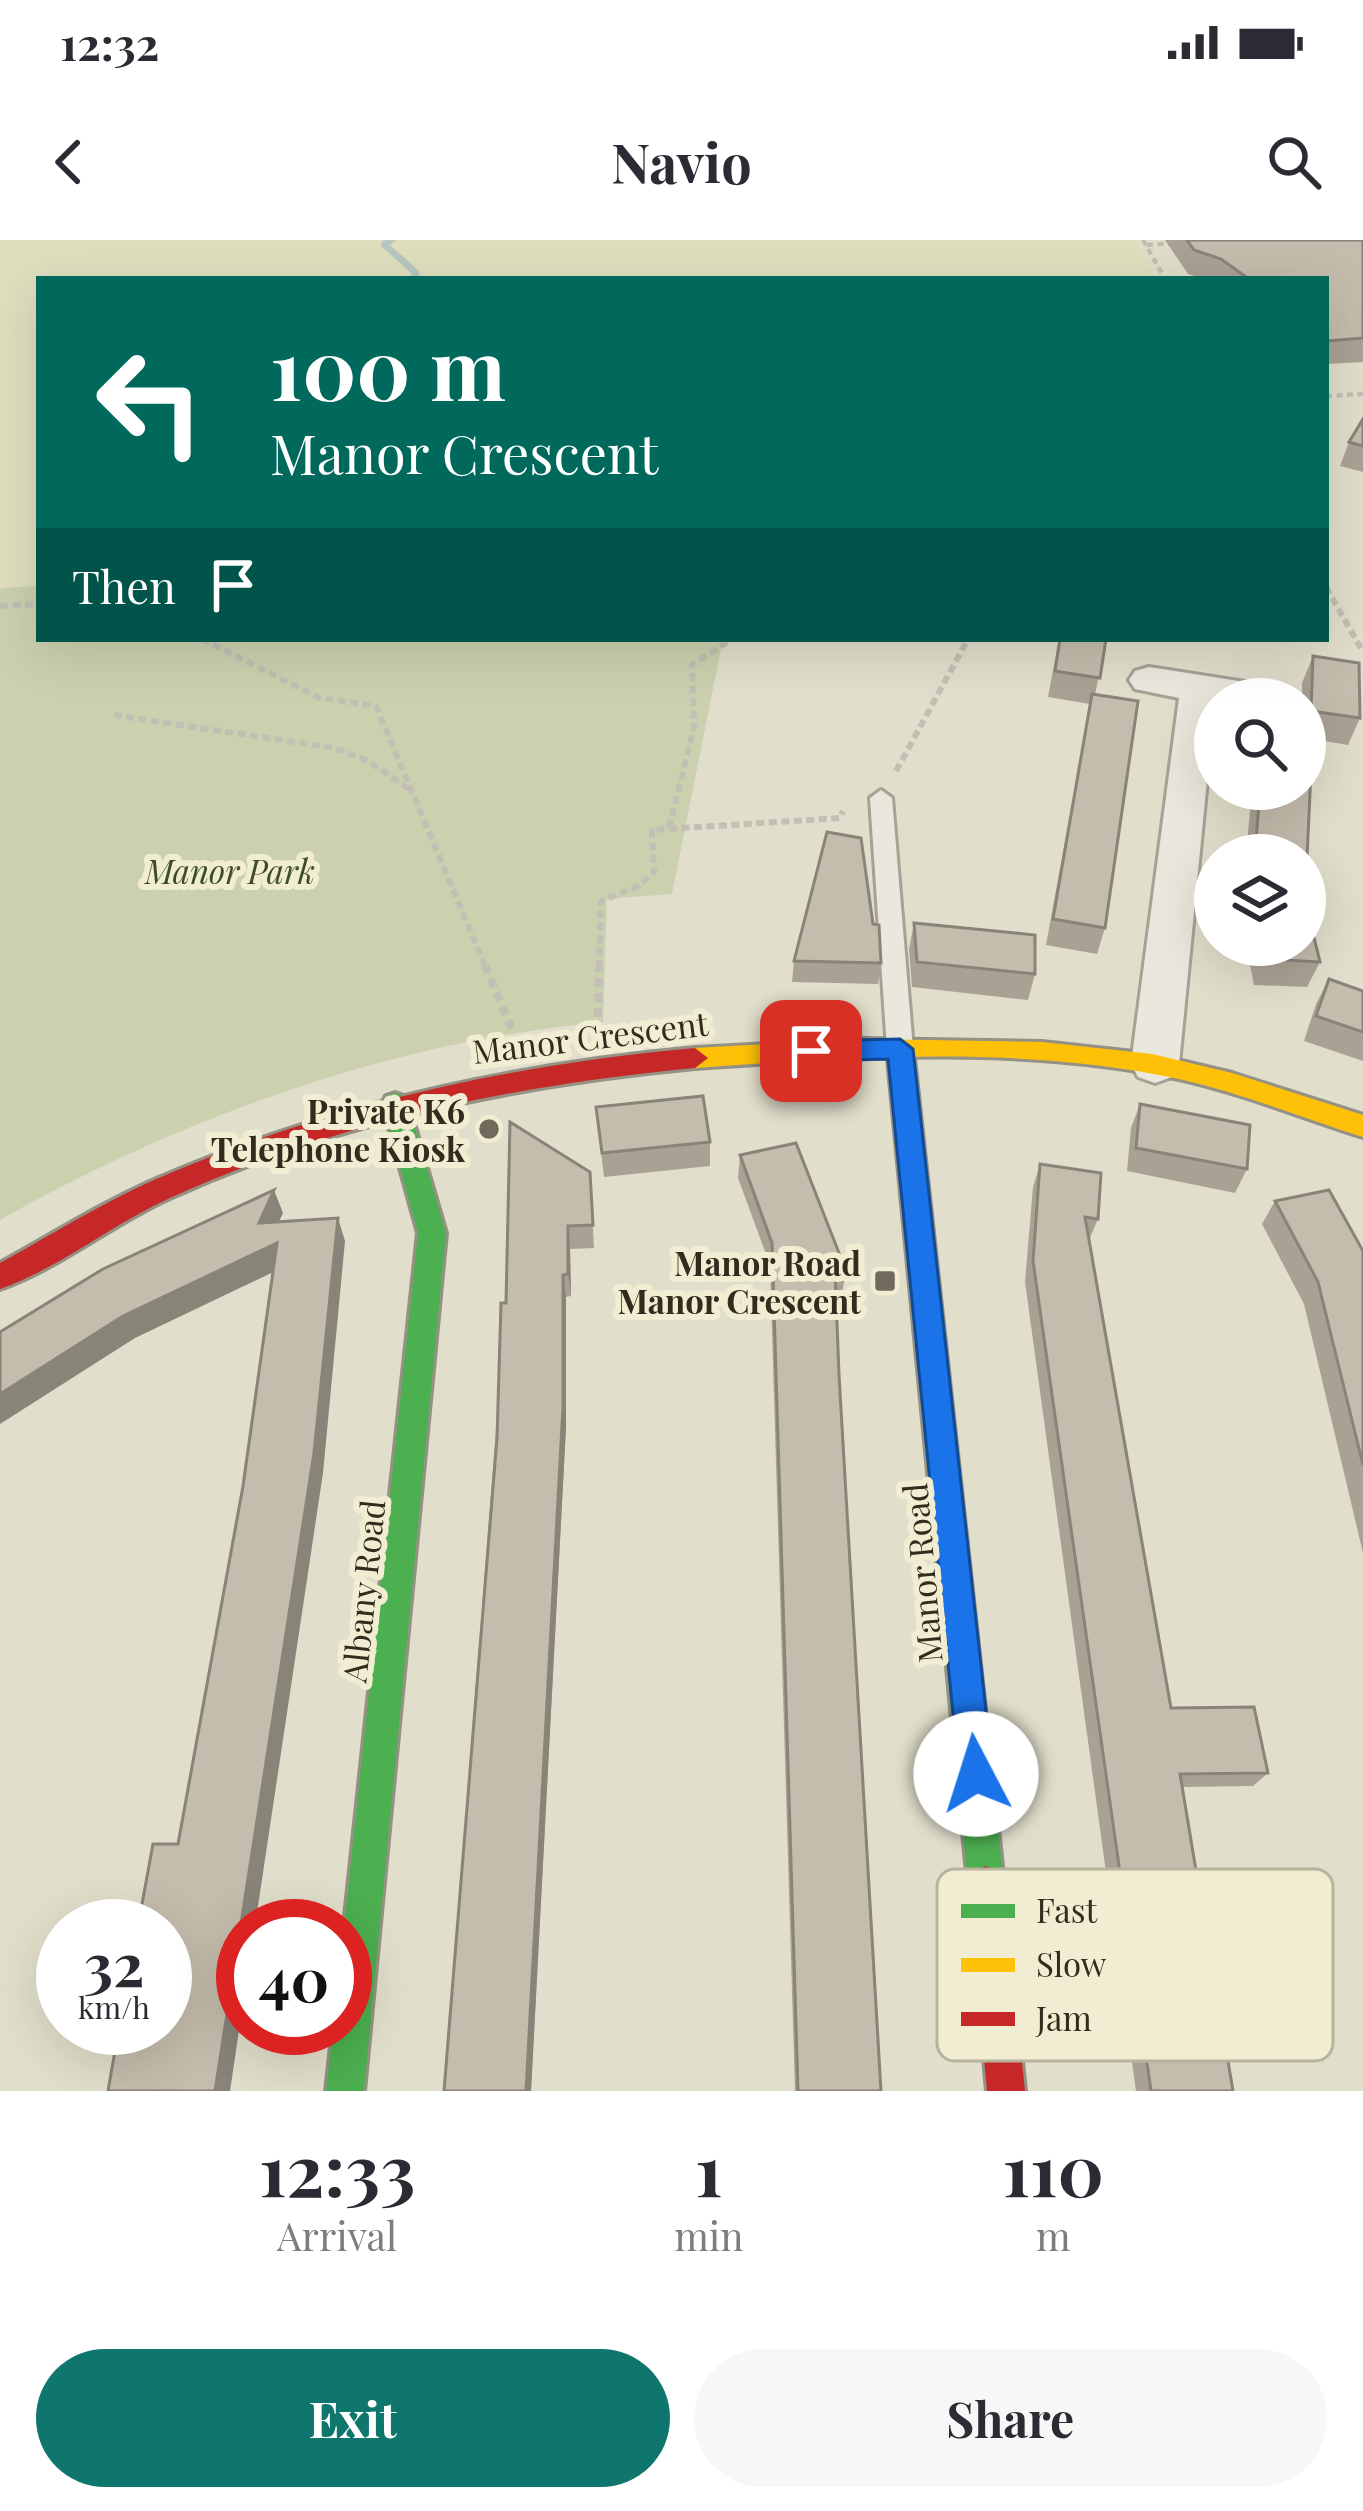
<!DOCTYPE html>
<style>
body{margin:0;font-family:"Playfair Display",serif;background:#f7f7f7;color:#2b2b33;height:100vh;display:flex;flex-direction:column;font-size:45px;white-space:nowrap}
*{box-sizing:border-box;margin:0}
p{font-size:39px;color:#7c7c81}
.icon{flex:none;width:66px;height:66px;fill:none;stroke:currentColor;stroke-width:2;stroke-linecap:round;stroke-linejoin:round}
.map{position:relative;height:1851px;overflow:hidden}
.details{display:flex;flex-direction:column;background:#fff;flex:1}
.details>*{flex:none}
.top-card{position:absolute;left:36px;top:36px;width:1293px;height:366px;border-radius:0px;box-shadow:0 12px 48px #0002;background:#00695c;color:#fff;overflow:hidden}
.tools{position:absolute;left:1194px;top:438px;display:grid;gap:24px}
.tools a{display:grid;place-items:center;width:132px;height:132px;border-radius:50%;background:#fff;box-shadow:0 12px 48px #0002;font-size:60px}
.speed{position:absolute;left:36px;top:1659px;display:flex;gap:24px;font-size:60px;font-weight:700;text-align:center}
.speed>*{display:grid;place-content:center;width:156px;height:156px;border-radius:50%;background:#fff;box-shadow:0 12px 48px #0002;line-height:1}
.speed small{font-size:30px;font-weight:400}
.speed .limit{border:18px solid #d22;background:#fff;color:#111}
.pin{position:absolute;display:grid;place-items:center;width:102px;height:102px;color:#fff;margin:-51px;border-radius:24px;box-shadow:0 6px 18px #0006}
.me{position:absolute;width:132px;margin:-66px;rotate:355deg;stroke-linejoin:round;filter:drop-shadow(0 0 9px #0008)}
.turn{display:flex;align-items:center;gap:42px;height:252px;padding:0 36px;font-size:54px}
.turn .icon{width:156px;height:156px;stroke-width:2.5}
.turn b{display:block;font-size:84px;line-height:102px}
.then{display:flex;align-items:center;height:114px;padding:0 36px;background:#0003;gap:24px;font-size:45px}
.eta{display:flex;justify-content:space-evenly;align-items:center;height:204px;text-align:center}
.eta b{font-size:72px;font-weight:700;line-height:84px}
.cta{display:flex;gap:24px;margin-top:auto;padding:24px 36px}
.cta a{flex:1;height:138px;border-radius:72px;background:#0f766e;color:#fff;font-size:48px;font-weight:700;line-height:138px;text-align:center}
.cta a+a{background:#f7f7f7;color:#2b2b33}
.status{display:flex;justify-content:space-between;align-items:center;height:84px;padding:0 60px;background:#fff;direction:ltr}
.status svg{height:33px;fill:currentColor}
header{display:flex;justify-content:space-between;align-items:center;height:156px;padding:0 36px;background:#fff;font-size:54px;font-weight:700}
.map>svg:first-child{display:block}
.farmland{fill:#dfdebd}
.green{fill:#cbd1af}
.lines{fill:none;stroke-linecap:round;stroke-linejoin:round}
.stream{fill:#b7c6be;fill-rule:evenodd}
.lane-casing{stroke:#a6a295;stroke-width:6}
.street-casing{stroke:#a6a295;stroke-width:6}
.fast-casing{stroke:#959285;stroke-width:6}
.slow-casing{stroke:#959285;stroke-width:6}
.jam-casing{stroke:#959285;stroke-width:6}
.path-far2{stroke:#c2bfb4;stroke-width:4.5;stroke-dasharray:6 4.5;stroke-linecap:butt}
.path-far1{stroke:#c2bfb4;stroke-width:6;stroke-dasharray:8 4.5;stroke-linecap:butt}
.path{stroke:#c2bfb4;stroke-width:8;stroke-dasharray:9 6;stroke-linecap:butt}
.lane{fill:#eae7dc;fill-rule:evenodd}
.street{fill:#eae7dc;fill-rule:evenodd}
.fast{fill:#4caf50;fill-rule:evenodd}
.slow{fill:#ffc107;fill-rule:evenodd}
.jam{fill:#c62828;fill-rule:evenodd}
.wall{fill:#a9a294}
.shaded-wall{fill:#898478}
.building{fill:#c4bcac;stroke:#898478;stroke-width:3}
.route{fill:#1a73e8;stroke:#114b97;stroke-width:3}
.poi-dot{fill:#6f6a5b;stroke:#f1edd2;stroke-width:4.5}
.labels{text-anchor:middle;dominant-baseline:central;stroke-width:12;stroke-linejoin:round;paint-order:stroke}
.park-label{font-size:33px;font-style:italic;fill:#3d4d27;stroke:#f1edd2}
.street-label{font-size:33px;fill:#322b1e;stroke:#f1edd2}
.poi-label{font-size:33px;font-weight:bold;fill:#322b1e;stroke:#f1edd2;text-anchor:end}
.key{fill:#f1edd2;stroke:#b8b39c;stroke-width:3}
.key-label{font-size:33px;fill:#322b1e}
</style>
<div class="status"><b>12:32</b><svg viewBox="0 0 49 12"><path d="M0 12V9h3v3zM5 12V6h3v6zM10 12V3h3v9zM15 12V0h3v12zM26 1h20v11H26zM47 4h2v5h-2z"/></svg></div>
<header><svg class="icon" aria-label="back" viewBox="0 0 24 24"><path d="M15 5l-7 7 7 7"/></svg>Navio<svg class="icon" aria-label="search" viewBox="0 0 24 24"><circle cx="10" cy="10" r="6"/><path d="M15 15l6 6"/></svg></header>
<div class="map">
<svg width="1363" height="1851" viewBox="0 0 1363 1851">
<rect width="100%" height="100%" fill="#e1decb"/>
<path class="farmland" d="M0 0H1135L1156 39H39V346L0 348Z"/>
<path class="green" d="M39 346V399H723L672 654 607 659 603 782C394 801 182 877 0 980V348Z"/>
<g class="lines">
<path class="stream" d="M385 0H396L390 5 418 30 421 39H411V33L381 6V2Z"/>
<g class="lane-casing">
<path id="lane" d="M881 550 892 558 913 809 900 819 887 809 870 558Z"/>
</g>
<g class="street-casing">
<path id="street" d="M1149 427 1258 444 1272 448 1278 457 1215 459 1179 824 1172 837 1155 843 1138 837 1131 824 1179 458 1135 449 1129 440 1135 431Z"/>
</g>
<g class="fast-casing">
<path id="fast" d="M900 799 913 809 1004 1644 999 1657 986 1662 973 1657 968 1644 887 809Z
M395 853 404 856 408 863 446 993 364 1851H326L333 1788H345L344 1686 418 993 382 863 386 856Z"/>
</g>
<g class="slow-casing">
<path id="slow" d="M865 799 1042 802 1152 814 1232 833 1363 875V897C1302 878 1242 853 1179 839 1022 805 854 817 695 828L682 818 695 808Z"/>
</g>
<g class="jam-casing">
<path id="jam" d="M695 808 708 818 695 828C513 845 337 882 170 958 112 984 60 1028 0 1049V1023C51 995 100 964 154 940 327 865 507 825 695 808Z
M986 1626 999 1631 1004 1644 1025 1851H987L968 1644 973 1631Z"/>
</g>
<path class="path-far2" d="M1143 0 1165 39
M1147 5 1175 3
M1326 156 1363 154"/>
<path class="path-far1" d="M1326 347 1363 412
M0 366 39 364
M202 399 320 458 376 466 486 728
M114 475 334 508 368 521 411 550
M896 531 968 399
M669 588 694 487 692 425 732 399
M599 728 601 661 639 646 654 632 652 590 840 578 843 571"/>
<path class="path" d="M485 725 513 792
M598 777 599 725"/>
<use href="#lane" class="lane"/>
<use href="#street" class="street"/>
<use href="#fast" class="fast"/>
<use href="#slow" class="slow"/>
<use href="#jam" class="jam"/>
</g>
<path class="wall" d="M1165 0H1363V122L1326 124V39H1204L1188 34Z
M1363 179V232L1340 226 1349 202Z
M1059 399H1106L1095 455 1105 688 1097 714 1046 705 1090 464 1048 457Z
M1313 416 1360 478 1348 505 1312 499 1305 661 1320 722 1307 747 1254 745 1246 705H1305V615H1246L1252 549H1305V459H1302V443Z
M914 683 1035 734 1028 760 912 747 909 709Z
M873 684 881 723 878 744 792 742 794 721Z
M1329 739 1363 751V821L1304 801 1316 764Z
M1140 864 1247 929 1235 953 1127 931 1131 888Z
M596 867 710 902V926L604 937Z
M740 915 846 1031 842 1053H836L839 1135 881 1851H795L770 1025 738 938Z
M1040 924 1098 979 1089 1000 1171 1468 1268 1533 1253 1546 1182 1547 1218 1763 1262 1809 1245 1816 1227 1815 1233 1851H1136L1025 1042 1033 947Z
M590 932 594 1008 570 1009 571 1056 566 1057V1187L531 1851H444L506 1063Z
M1275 961 1363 1011V1313L1304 1064 1262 984Z"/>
<path class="shaded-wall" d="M274 950 283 973 268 1005 259 983Z
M338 978 345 1001 323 1233 255 1686H243V1764L230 1851H215Z
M568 986 570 1009 571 1056 568 1034Z
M277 1003 286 1026 135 1098 0 1184V1154L123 1076Z
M563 1035 566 1057V1187L531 1851H526Z"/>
<path class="building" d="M1187 0H1363V98L1326 101V39H1249L1221 19 1194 10Z
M1363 179V206L1349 202Z
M1060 399H1106L1100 438 1055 431Z
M1313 416 1359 423 1360 478 1311 471Z
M1092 454 1138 461 1105 688 1053 679Z
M1305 487 1313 488 1305 661 1320 722 1266 719 1263 705H1305V615H1255L1260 549H1305Z
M827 592 861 598 873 684 879 685 881 723 794 721Z
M914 683 1035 695V734L917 722Z
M1329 739 1363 751V792L1316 776Z
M703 856 710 902 602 913 596 867Z
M1140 864 1250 885 1247 929 1136 908Z
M510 882 590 932 593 985 568 986V1034L563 1035V1167L526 1851H444L497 1198 501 1063H506Z
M796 903 846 1031H835L839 1135 881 1851H798L772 1003 740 915Z
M1040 924 1101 933 1098 979 1085 977 1171 1468 1254 1467 1268 1533 1180 1534 1218 1763 1253 1762 1262 1809H1226L1233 1851H1151L1033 1021Z
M274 950 259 983 338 978 314 1213 215 1851H108L119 1788H165V1686H138L153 1604H178L243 1246 277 1003 123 1076 0 1154V1092L103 1029Z
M1329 950 1363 1011V1225L1318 1042 1275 961Z"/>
<path class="route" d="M900 799 913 809 993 1534 988 1547 976 1552 964 1547 959 1534 888 819 811 821 798 811 811 801Z"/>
<g class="poi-dot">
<circle cx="489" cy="889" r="12"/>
<rect x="873" y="1029" width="24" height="24" rx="6"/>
</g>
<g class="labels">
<g class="park-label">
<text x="230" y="630">Manor Park</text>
</g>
<g class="street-label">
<text transform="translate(590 796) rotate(-7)">Manor Crescent</text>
<text transform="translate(921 1333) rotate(-95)">Manor Road</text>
<text transform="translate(362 1351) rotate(-84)">Albany Road</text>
</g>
<g class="poi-label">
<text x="465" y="870">Private K6<tspan x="465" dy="38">Telephone Kiosk</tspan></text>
<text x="861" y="1022">Manor Road<tspan x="861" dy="38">Manor Crescent</tspan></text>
</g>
</g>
<rect x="937" y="1629" width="396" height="192" rx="18" class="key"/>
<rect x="961" y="1664" width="54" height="14" fill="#4caf50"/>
<rect x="961" y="1718" width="54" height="14" fill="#ffc107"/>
<rect x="961" y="1772" width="54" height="14" fill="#c62828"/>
<g class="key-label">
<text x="1036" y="1683">Fast</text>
<text x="1036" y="1737">Slow</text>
<text x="1036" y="1791">Jam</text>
</g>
</svg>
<div class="tools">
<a><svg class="icon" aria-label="search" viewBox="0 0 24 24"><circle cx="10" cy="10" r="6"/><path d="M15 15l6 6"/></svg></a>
<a><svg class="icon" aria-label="layers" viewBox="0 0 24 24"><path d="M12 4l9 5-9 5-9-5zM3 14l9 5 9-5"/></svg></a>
</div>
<div class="speed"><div>32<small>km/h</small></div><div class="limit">40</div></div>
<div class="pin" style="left:811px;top:811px;background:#d93025"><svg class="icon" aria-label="arrive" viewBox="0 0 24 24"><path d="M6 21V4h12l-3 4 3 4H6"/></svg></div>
<svg class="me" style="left:976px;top:1534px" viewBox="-20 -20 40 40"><circle r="19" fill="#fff"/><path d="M0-13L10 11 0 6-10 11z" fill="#1a73e8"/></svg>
<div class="top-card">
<div class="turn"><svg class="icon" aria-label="left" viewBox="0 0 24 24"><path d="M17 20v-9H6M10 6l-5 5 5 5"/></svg><div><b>100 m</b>Manor Crescent</div></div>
<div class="then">Then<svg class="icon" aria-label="arrive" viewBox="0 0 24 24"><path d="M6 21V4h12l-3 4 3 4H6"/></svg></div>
</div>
</div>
<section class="details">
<div class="eta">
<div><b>12:33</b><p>Arrival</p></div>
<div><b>1</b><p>min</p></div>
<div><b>110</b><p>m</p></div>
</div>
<div class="cta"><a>Exit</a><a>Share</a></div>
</section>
